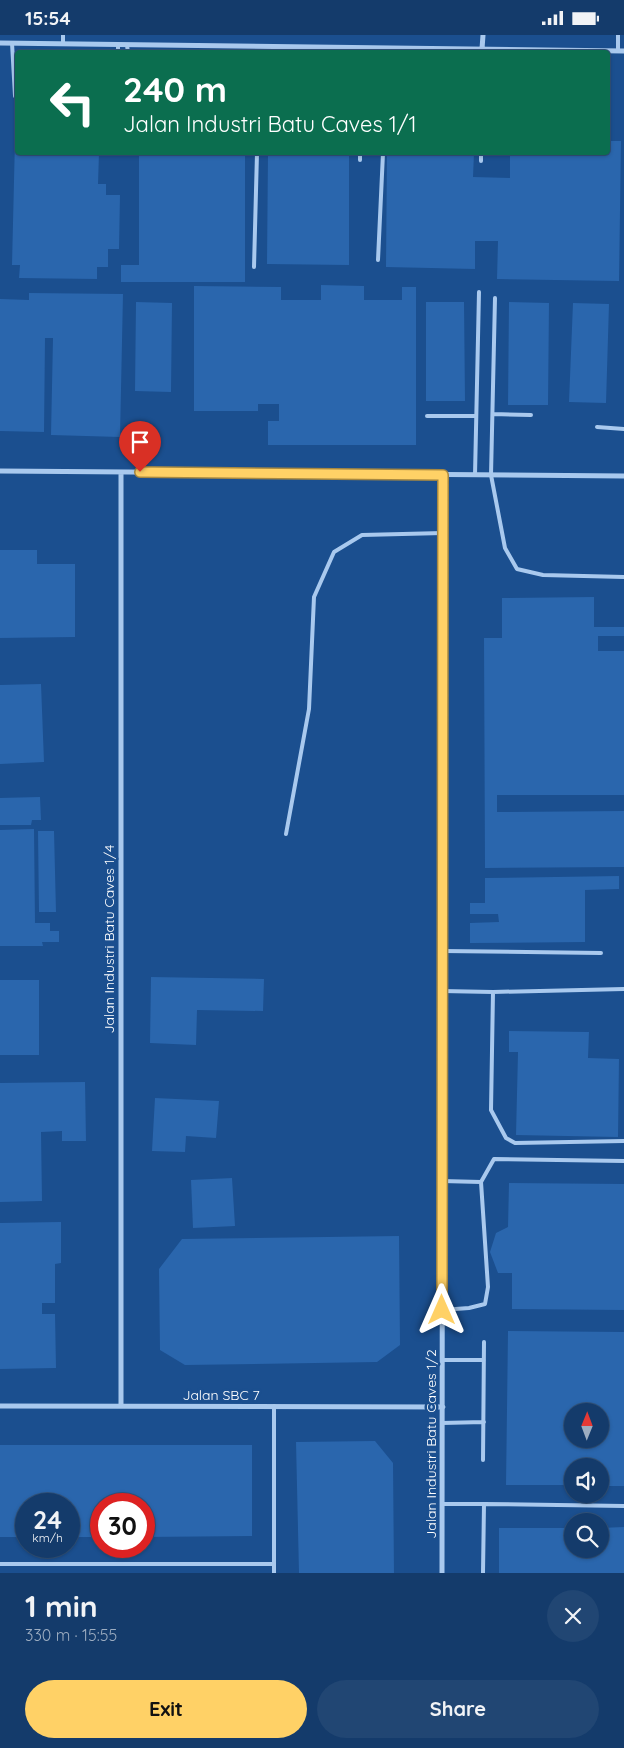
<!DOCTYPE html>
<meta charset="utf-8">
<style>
body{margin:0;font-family:Quicksand,sans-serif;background:#214673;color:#f1f3f6;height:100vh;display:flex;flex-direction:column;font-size:19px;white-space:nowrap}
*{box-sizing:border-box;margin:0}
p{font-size:16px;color:#9dadc1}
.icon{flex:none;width:28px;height:28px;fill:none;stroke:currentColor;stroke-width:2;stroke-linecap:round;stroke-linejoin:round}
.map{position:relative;height:1538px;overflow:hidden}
.sheet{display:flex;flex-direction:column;background:#143b6b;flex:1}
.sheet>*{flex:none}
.top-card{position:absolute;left:15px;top:15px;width:595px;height:105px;border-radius:5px;box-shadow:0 1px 4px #0004,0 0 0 1px #33557e;background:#0b6e4f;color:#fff;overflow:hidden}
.needle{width:32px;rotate:1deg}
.buttons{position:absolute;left:564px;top:1368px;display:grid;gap:10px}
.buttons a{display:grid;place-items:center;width:45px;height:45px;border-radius:50%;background:#143b6b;box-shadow:0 1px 4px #0004,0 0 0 1px #33557e;font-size:25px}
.speed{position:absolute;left:15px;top:1458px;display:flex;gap:10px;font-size:25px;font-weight:700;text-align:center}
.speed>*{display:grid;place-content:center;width:65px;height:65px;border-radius:50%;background:#143b6b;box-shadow:0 1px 4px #0004,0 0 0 1px #33557e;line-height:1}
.speed small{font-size:12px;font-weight:400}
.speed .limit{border:8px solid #d22;background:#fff;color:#111}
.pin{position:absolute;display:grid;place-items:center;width:42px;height:42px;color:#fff;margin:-51px -21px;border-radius:50% 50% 50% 0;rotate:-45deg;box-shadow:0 0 5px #0007}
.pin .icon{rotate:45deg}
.me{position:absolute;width:55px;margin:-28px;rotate:0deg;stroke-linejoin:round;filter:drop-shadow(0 0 4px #0008)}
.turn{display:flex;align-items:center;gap:18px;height:105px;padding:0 25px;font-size:22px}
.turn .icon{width:65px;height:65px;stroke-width:2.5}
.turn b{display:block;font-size:35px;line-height:42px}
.round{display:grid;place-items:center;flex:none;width:52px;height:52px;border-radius:26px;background:#214673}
.headline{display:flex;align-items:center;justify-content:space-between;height:85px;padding:0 25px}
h1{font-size:30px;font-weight:700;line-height:38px}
.cta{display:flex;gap:10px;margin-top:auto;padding:10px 25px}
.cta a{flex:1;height:58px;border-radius:30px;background:#ffd166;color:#111;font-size:20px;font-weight:700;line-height:58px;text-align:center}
.cta a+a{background:#214673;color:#f1f3f6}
.status{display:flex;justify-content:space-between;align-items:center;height:35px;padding:0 25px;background:#143b6b;direction:ltr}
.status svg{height:14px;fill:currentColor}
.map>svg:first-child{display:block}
.building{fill:#2a66ad;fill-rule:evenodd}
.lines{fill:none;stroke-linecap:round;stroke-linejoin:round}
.service{stroke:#a9c9ee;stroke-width:4}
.minor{stroke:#a9c9ee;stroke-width:5}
.route-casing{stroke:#a68842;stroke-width:12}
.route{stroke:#ffd166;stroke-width:9}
.labels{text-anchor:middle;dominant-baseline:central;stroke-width:5;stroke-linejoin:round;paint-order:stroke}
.street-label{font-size:14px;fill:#fff;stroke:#1b4f8f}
</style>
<div class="status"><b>15:54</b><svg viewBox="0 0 49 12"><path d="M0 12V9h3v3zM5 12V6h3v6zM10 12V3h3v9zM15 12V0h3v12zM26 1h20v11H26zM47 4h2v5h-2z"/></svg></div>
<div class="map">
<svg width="624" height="1538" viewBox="0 0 624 1538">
<rect width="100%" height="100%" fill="#1b4f8f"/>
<path class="building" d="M15 104H18V118H99L98 149H106V160H120L119 214H108V232H97V244L19 243 20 230H12Z
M608 106H621L619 246 497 244 498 206H475V234L386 232 387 118H474L473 142 510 143V118H608Z
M139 118H245V247H121V230H139Z
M268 118H349V230L267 229Z
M321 250 364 251V265H402V252H416V410H268V386H279V369H258V376H194V251L281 252V265H321Z
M29 258 123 259 120 402 51 400 53 303H45L44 397 0 396V264L29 265Z
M136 267 172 268 171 357 135 356Z
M426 267H464L465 366H426Z
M509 267 549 268 548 370H508Z
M573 268 609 269 606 368 569 367Z
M0 515H37V529H75V602L0 603Z
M594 562V592H624V601H598V616H624V760H497V777L624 776V832L485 833 484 603H502V563Z
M41 649 44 727 0 729V650Z
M40 762 41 785H32L31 790H0V763Z
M34 794 35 888H50V896H59V907H42L43 911H0V795Z
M38 796H54L56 877H39Z
M619 841V854L585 855V907L470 908V888L499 887 498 879H470V868H485V843Z
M151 942 264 944 263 976 197 975 196 1010 150 1008Z
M0 945H39V1020H0Z
M509 996 589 997 588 1023 619 1024 618 1102 516 1100 518 1017H509Z
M85 1047 86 1106H62V1096L41 1097 42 1166 0 1167V1048Z
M155 1063 219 1066 216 1103 186 1101 185 1117 152 1116Z
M232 1143 235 1191 193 1193 191 1145Z
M509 1148 624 1149V1275L512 1274V1238H498L490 1217 496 1198 508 1192Z
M61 1187V1228L55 1229V1268H42V1279H55L56 1333 0 1334V1188Z
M399 1201 400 1310 377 1327 185 1330 160 1315 159 1234 182 1204Z
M508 1296 624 1297V1451H600V1431H572V1450H506ZM572 1376H600V1404H572Z
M375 1406 393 1428 394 1538H299L296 1407Z
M0 1410H252V1501L144 1502V1469H101V1502H69V1469H26V1502H0Z
M624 1492V1538H499V1493H572V1514H600V1493Z"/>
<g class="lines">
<path class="service" d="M618 0V16
M12 8 15 61 18 65
M63 9V0
M127 10 128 18
M118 18V10
M360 125V118
M481 126V118
M378 225 383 118
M254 232 257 118
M495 263 491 440 505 513 517 534 543 540 624 542
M493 379 531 380
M427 381H476
M597 392 624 394
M475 440 479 257
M286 799 309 674 314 562 334 517 362 500 443 498
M443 916 601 918
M624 954 493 957 491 1075 506 1103 515 1108 624 1106
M442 956 493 957
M442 1146 481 1147
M442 1275 469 1273 485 1269 488 1252 481 1147 494 1124 624 1126
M443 1325H484
M274 1371V1538
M442 1388 484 1387
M483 1425 484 1307
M442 1469H484L483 1538
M484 1469 624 1471
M0 1529H274"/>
<path class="minor" d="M0 8 624 16
M482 14 483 0
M0 436 624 441
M121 437V1371
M0 1371 443 1372
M442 1538 443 440"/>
</g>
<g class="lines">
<g class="route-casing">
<path id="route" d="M140 437 443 440 442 1275"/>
</g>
<use href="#route" class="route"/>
</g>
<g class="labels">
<g class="street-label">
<text transform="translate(109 904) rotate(-90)">Jalan Industri Batu Caves 1/4</text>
<text x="221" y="1360">Jalan SBC 7</text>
<text transform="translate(431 1409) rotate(-90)">Jalan Industri Batu Caves 1/2</text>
</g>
</g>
</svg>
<div class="buttons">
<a><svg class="needle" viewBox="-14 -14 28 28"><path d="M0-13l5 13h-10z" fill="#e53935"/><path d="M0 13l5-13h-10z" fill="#9dadc1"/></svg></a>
<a><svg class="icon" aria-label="sound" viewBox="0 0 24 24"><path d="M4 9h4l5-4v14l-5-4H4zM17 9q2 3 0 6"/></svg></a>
<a><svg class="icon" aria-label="search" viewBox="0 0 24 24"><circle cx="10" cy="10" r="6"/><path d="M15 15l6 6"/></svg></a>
</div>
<div class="speed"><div>24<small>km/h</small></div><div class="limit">30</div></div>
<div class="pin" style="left:140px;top:437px;background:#d93025"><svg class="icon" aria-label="arrive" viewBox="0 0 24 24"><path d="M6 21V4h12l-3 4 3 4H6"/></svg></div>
<svg class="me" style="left:442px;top:1275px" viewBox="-20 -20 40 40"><path d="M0-17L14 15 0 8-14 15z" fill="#ffd166" stroke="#fff" stroke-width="4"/></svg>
<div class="top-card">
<div class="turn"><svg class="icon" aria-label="left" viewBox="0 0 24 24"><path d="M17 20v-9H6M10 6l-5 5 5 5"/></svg><div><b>240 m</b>Jalan Industri Batu Caves 1/1</div></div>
</div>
</div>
<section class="sheet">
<div class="headline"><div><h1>1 min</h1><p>330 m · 15:55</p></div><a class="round"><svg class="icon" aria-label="close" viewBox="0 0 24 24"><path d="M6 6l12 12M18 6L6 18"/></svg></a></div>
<div class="cta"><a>Exit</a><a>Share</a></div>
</section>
